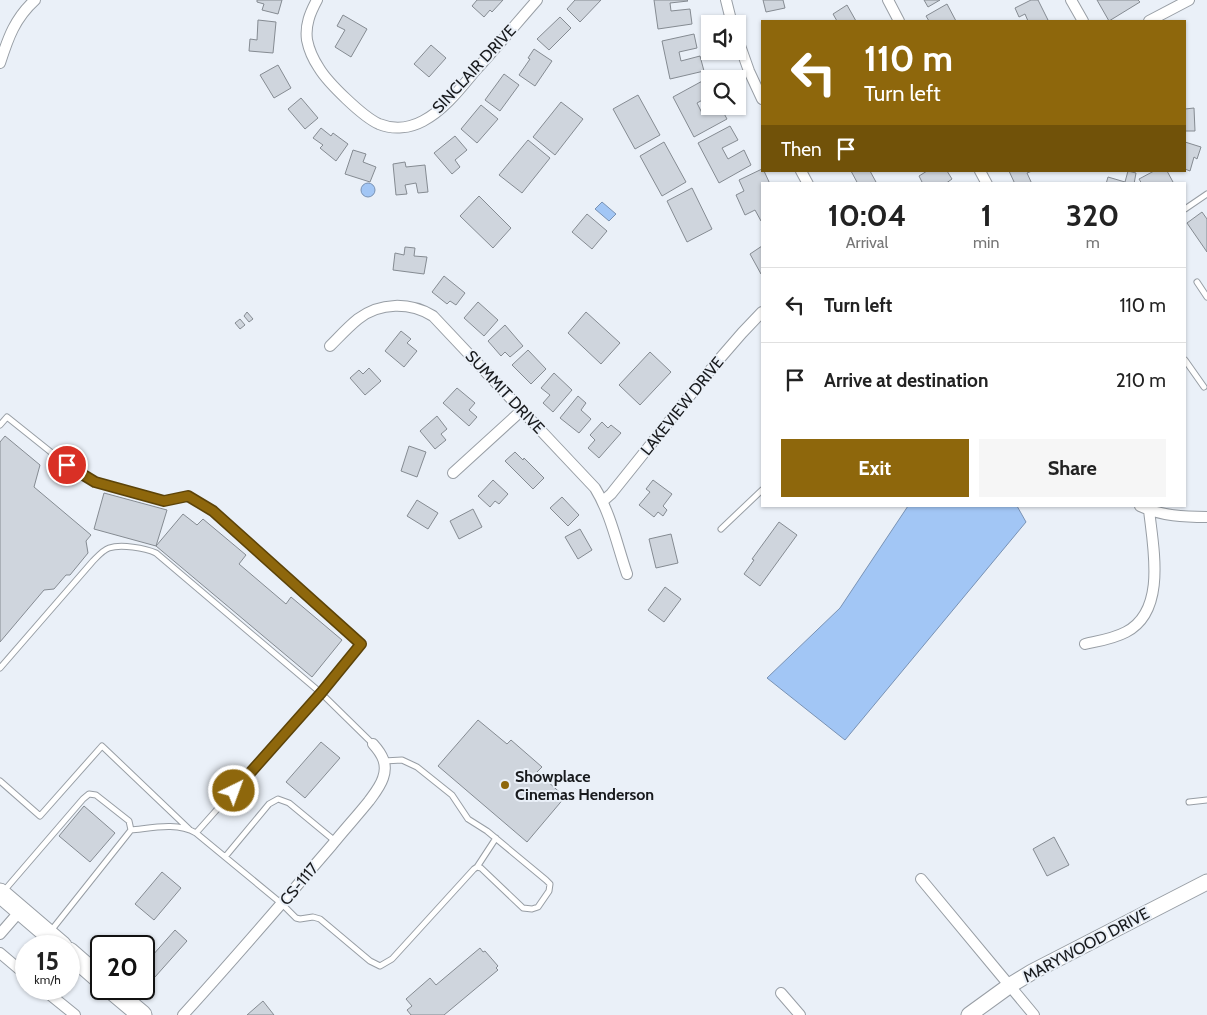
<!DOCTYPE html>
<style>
body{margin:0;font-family:Cabin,sans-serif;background:#f6f6f6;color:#222;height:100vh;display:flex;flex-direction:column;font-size:19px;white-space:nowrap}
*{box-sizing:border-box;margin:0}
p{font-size:16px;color:#767676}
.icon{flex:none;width:28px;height:28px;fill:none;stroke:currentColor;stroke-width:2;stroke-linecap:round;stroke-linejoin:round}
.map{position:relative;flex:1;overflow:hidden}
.side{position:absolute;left:761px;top:182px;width:425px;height:325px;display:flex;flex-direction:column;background:#fff;border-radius:0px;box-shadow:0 1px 4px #0004}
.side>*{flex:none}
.hud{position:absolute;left:761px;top:20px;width:425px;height:152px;border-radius:0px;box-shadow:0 1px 4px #0004;background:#8e670c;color:#fff;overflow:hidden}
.tools{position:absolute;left:701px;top:15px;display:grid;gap:10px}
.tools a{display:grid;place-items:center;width:45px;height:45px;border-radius:0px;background:#fff;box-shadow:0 1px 4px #0004;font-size:25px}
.speed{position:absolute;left:15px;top:935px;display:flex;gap:10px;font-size:25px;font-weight:700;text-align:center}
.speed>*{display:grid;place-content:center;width:65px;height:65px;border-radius:50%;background:#fff;box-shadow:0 1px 4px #0004;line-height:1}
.speed small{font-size:12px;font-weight:400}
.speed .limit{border:2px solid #111;border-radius:8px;background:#fff;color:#111}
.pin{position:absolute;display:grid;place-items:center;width:42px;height:42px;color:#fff;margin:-21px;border:2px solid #fff;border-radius:50%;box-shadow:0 1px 5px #0007}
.me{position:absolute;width:55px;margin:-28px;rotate:42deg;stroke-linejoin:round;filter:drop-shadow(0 0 4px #0008)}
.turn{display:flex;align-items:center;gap:18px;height:105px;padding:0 20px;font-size:22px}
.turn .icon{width:65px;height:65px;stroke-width:2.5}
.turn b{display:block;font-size:35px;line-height:42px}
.then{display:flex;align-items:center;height:48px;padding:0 20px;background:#0003;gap:10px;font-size:19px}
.eta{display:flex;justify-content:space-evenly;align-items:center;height:85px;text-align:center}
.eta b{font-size:30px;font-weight:700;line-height:35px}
.cta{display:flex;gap:10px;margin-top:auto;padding:10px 20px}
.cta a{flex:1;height:58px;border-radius:0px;background:#8e670c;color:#fff;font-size:20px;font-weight:700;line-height:58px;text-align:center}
.cta a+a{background:#f6f6f6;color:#222}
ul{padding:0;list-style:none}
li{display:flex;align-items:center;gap:15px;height:75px;padding:0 20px;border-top:1px solid #e0e0e0}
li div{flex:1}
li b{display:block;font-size:19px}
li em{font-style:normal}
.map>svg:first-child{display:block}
.water{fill:#a2c6f5;stroke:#7992b4}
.building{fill:#cfd5dd;stroke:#858b92}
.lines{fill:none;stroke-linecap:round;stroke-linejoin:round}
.lane-casing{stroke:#989ea5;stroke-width:7}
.street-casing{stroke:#989ea5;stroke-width:12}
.secondary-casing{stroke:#989ea5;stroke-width:17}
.highway-casing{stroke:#989ea5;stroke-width:21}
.lane{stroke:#fff;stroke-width:5}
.street{stroke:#fff;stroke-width:10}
.secondary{stroke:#fff;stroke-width:15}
.highway{stroke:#fff;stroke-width:19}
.route-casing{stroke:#5c4308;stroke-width:12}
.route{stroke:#8e670c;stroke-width:9}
.poi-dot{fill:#8e670c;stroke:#eaf0f8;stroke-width:2}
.labels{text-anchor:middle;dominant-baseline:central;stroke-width:4;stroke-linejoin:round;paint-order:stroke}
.street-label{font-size:16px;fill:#181a1d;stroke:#eaf0f8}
.poi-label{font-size:16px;font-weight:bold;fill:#181a1d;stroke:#eaf0f8;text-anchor:start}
</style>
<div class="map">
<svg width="1207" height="1015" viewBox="0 0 1207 1015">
<rect width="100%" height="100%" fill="#eaf0f8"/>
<path class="water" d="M361 190a7 7 0 1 1 14 0a7 7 0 1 1-14 0Z
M602 202 616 214 609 221 595 209Z
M908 506H1017L1026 522 845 740 767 678 840 608Z"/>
<path class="building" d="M257 0H282L278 14 262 10 264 4 257 2Z
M477 0H503L492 12 490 10 484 17 472 6Z
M575 0H601L580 22 567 9Z
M654 0H687L688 1 670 3 671 11 690 9 692 24 658 29Z
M763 0H783L785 8 766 12Z
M924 0H940L928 7Z
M1031 0H1038L1048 20 1045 21H1028L1025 14 1019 17 1015 8Z
M1097 0H1138L1140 2 1109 21Z
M947 4 956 21H929L926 16Z
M847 5 856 21H837L833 14Z
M343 15 367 29 351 57 335 47 345 30 337 26Z
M560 17 571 28 549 50 537 39Z
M258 20 276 22 273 53 249 51 250 39 257 40Z
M694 34 697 48 679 52 681 61 700 56 704 71 670 79 662 41Z
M431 45 446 58 429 77 414 64Z
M534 49 552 61 535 86 519 75 530 59 528 58Z
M278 65 291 88 274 98 260 75Z
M504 74 519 85 500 111 485 100Z
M706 79 710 88V96L697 103 702 113 714 106H720L727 119 694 137 673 97Z
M638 95 660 135 635 149 613 109Z
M301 98 318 118 305 129 288 109Z
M561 102 583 119 555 155 533 137Z
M481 105 498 119 477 143 461 129Z
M1194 108 1195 131H1185V109Z
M730 126 738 140 722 148 728 159 744 150 751 165 719 183 698 143Z
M321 128 331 136 333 133 348 144 336 161 320 148 323 145 313 138Z
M455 136 467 150 455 160 460 167 452 174 434 153Z
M528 140 550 158 522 193 499 175Z
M664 142 686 182 662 196 640 156Z
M1185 142 1201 147 1197 159 1194 157 1190 171 1185 169Z
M353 150 366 154 363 162 376 167 370 182 345 174Z
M405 162 406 167 425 165 428 192 418 193 416 183 405 185 407 194 396 195 393 164Z
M762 169V171H764L770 184H762V220L761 221 755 210 745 215 736 195 744 191 739 180Z
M851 171H870L876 182 873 184H858Z
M927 171H947L952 179 945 184H923L919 176Z
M1009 171H1032L1027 173 1032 184H1015Z
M1128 171 1136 173 1134 184H1106L1108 177 1125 182Z
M1154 171H1167L1173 182 1170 184H1142L1139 179Z
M692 188 712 229 687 242 667 201Z
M479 196 511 228 493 248 460 216Z
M1202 212 1207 219V252L1187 223Z
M587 214 607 231 592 249 572 232Z
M762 246V274H761L750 254Z
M405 247 415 248 414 256 427 257 424 274 393 270 395 253 404 255Z
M444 276 465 293 456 305 450 301 447 304 432 292Z
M478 302 498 320 484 336 464 318Z
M247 312 253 319 249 322 244 316Z
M586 312 620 343 601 364 568 333Z
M240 319 245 325 240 329 235 323Z
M505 325 523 346 510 357 505 352 501 356 488 341Z
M401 331 411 339 407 343 417 351 404 367 385 351Z
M528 350 546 369 531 384 512 365Z
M650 352 671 372 640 405 619 385Z
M369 368 381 381 365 395 350 378 359 370 363 374Z
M554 373 572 390 553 412 543 403 550 395 541 388Z
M457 388 475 403 469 410 477 417 469 426 443 403Z
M578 396 586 403 581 410 591 419 579 433 560 418Z
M437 416 447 429 441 434 446 440 435 449 420 431Z
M602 422 608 428 611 425 621 433 599 458 588 448 595 440 590 435Z
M5 436 40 465 34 487 91 535 86 541 88 553 70 575H66L54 589 44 590 0 642V442Z
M409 446 426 452 417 477 401 471Z
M515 452 523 460 524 458 544 478 533 489 505 461Z
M493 480 508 494 499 504 495 501 490 507 478 496Z
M653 480 672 494 663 506 667 510 663 516 658 512 654 517 639 505 650 492 646 489Z
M104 493 167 510 156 546 94 529Z
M562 497 579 515 568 526 550 508Z
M417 500 438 513 428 529 407 516Z
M473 509 482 527 459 539 450 521Z
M183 514 197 525 203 519 246 555 239 564 286 604 291 597 342 640 312 677 156 546Z
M779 522 797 535 760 586 744 574 754 560 752 559Z
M580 529 592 550 578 559 565 537Z
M671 534 678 563 656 568 649 539Z
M665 587 681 599 664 622 648 610Z
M478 720 507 744 511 740 542 767 537 772 565 797 527 842 438 766Z
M321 742 340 758 305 798 286 782Z
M84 806 115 833 90 862 59 836Z
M1054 837 1069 865 1047 876 1033 849Z
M162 872 181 888 154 920 135 904Z
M175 930 187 941 155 977 144 968V965Z
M480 948 483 952 485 951 498 966 496 968 498 970 444 1015H411L407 1010 412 1006 406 999 430 978 436 985Z
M263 1001 274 1015H247Z"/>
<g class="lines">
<g class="lane-casing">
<path id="lane" d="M1185 209 1207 194
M1197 282 1207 297
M1185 360 1204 387
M0 425 7 417 67 465 95 481 164 501 188 496 213 511 361 644 321 693 196 833
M721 529 762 490
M0 668 93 561C97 557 103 550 109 548 121 544 145 548 156 553L321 693 373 744
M0 781 40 816 102 746 189 829
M1189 802 1207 800
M131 830C152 828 177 822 196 833L282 904 296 918 300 919 313 917 320 919 370 961 380 966 392 959 474 869 477 867 481 868 523 908 532 909 538 907 549 891 550 884 546 880 487 831 468 819 452 795 417 767 402 760 384 761
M225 857 269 804 278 799 289 803 335 841
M477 867 496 838
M3 892 83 799 89 794 96 795 129 821 131 830 50 932"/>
</g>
<g class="street-casing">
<path id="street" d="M317 0C310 13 305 25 307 40 309 50 313 59 319 68 328 83 363 117 379 124 394 130 410 128 423 121 444 110 460 89 475 71 496 48 516 24 537 0
M726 0 732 24
M888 0 899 21
M1071 0 1083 21
M1149 21 1189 0
M738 40 749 71 762 99
M0 63C8 38 15 18 35 0
M801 171 808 184
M980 171 987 184
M330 346C339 337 348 327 358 319 380 302 410 302 433 316L595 488C611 514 617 545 627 574
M453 473 521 411
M603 501 611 494 716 363 742 333 762 312
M1140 506C1161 516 1185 517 1207 517
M1085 644C1098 641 1113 639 1126 632 1167 611 1153 547 1149 510
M921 879 1034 1015
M0 934 20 911
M0 953 26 975
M43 989 75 1015
M781 993 800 1015
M183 1015C234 959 283 902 332 845 344 830 357 816 369 801 374 794 380 787 383 778 388 764 382 754 373 744"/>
</g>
<g class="secondary-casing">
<path id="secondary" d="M969 1015 1009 986 1032 972 1207 882"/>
</g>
<g class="highway-casing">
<path id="highway" d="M0 893 62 946
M69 952 101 980
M111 989 142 1015"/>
</g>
<use href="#lane" class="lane"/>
<use href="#street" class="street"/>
<use href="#secondary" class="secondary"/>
<use href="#highway" class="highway"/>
</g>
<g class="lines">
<g class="route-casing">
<path id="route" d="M67 465 95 482 164 501 188 496 213 511 361 644 321 693 234 791"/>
</g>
<use href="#route" class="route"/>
</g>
<circle class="poi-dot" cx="505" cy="785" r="5"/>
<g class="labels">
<g class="street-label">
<text transform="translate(474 69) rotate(-47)">SINCLAIR DRIVE</text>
<text transform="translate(505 392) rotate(47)">SUMMIT DRIVE</text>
<text transform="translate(682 406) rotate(-51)">LAKEVIEW DRIVE</text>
<text transform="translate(299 884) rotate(-50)">CS-1117</text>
<text transform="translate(1086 945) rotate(-28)">MARYWOOD DRIVE</text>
</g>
<g class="poi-label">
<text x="515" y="776">Showplace<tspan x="515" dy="18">Cinemas Henderson</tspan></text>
</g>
</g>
</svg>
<div class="tools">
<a><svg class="icon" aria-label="sound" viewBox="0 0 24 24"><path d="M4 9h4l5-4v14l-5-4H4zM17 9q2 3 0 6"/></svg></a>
<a><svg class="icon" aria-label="search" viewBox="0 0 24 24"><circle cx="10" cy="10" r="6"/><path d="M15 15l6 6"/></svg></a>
</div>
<div class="speed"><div>15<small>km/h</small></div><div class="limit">20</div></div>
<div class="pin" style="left:67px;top:465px;background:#d93025"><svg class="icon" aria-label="arrive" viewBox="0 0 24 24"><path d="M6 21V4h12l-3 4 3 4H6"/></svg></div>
<svg class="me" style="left:234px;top:791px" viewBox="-20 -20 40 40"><circle r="17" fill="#8e670c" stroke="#fff" stroke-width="3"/><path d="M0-11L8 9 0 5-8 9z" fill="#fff"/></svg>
<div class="hud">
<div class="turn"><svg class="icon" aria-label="left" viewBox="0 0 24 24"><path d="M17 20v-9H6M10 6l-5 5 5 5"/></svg><div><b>110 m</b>Turn left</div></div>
<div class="then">Then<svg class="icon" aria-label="arrive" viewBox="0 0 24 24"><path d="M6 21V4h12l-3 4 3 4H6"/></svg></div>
</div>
<section class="side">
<div class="eta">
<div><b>10:04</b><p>Arrival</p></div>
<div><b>1</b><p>min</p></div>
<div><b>320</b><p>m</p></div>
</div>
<ul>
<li><svg class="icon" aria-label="left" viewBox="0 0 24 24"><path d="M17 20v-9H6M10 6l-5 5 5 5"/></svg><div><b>Turn left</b></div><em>110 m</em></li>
<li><svg class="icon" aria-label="arrive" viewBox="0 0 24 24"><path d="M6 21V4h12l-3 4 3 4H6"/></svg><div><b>Arrive at destination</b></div><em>210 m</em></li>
</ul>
<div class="cta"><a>Exit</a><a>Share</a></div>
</section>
</div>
